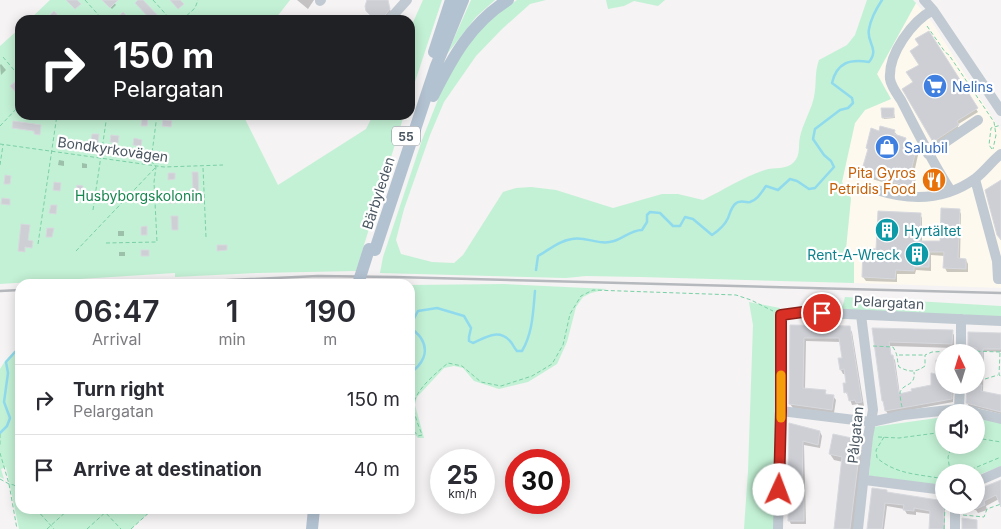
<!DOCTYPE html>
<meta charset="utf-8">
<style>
body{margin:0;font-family:Inter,sans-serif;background:#f7f7f7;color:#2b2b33;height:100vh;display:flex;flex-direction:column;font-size:19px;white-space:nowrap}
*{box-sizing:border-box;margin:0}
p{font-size:16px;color:#7c7c81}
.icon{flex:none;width:28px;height:28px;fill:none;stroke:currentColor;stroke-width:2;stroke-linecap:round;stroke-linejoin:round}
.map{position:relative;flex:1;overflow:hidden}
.details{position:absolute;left:15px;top:279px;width:400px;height:235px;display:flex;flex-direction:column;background:#fff;border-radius:15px;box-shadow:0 2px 12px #0003}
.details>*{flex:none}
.top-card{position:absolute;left:15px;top:15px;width:400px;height:105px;border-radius:15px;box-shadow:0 2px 12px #0003;background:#202124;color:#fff;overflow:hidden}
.needle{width:32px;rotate:356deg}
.buttons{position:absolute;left:935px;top:344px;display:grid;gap:10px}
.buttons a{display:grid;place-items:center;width:50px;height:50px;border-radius:50%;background:#fff;box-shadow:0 2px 12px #0003;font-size:25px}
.speed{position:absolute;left:430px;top:449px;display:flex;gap:10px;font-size:25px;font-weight:700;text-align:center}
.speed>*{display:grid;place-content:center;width:65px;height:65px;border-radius:50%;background:#fff;box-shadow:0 2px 12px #0003;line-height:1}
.speed small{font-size:12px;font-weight:400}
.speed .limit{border:8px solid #d22;background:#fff;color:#111}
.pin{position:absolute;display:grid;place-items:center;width:42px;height:42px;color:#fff;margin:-21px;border:2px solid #fff;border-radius:50%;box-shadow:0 1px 5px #0007}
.me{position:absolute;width:55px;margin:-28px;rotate:2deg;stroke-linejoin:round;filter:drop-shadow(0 0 4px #0008)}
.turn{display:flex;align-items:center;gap:18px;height:105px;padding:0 15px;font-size:22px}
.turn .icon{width:65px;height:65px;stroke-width:2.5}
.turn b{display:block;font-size:35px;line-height:42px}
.eta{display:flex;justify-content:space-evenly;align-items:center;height:85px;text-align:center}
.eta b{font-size:30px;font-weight:600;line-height:35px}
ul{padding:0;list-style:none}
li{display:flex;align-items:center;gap:15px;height:70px;padding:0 15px;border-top:1px solid #e1e1e2}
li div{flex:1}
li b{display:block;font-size:19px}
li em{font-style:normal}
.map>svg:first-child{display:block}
.commercial{fill:#fdf9ef}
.green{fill:#c3f1d5}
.shadow{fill:#0003}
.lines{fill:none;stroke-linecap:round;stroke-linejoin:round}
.stream{stroke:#90daee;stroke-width:2.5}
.building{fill:#cdcfd5;stroke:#d7d9de}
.path{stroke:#7ad0a6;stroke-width:1;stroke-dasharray:4 2.5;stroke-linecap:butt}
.minor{stroke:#c1cad2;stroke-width:10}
.major{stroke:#b3c2d1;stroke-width:12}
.rail{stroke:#b5b8bd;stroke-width:2.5}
.major-bridge{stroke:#b3c2d1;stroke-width:12}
.route-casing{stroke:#8d1f18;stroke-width:12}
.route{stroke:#d93025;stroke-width:9}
.slow{stroke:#f59e0b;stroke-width:9}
.labels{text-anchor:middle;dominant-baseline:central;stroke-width:4.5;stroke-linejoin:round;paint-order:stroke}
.shield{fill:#fff;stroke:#808990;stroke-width:1}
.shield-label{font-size:12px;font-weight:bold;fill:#4a5661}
.shop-label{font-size:14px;fill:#366cbe;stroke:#fff;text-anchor:start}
.street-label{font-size:14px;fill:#4a5661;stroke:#fff}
.food-label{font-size:14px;fill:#c56008;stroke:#fff;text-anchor:end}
.park-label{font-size:14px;fill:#17864f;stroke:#fff}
.culture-label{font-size:14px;fill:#0d838f;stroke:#fff;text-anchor:start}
</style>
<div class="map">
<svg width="1001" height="529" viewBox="0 0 1001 529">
<rect width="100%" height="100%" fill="#f5f3f3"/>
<path class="commercial" d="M916 3 932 22 1001 131V288L854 283V255L846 249 851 198 842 182 847 153 855 123 865 110 891 99 877 74Z"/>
<path class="green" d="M50 0H290L276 18 278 20H29Z
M423 0H442L410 97V29Z
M471 0H495L476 17 447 54Z
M517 0H546L530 4 502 29 476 56 444 102 430 135 404 209 396 240 401 254 432 262 454 263 463 255 503 192 516 188 531 187 556 190 613 208 662 194H678L703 200C724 190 743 177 765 170 774 167 787 170 794 162 801 155 798 145 800 137 803 123 811 111 814 97 817 83 814 74 819 60L847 45 855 35 867 0H913L916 3 877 74 891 99 865 110 855 123 842 182 851 198 846 249 854 255V283L641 277 586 276 566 278 380 273 383 257 422 140 441 92 455 65 485 21Z
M606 0H665L658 6 634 1 624 6 608 9Z
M20 28V115H243L278 185 366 129 373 115H404L356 271 256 273 175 277V273L0 284V46Z
M504 284 607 289 591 293 583 297 576 307 567 342 557 364 528 382 499 389 474 381 463 368 454 366 444 368 417 397 415 405 424 438H418L410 429V285Z
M845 297 1001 306V320L839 319Z
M749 302 780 308 776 529H744L748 471 753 325Z
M16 330H20V509H153L131 529H19L6 467 1 469 4 479 0 477V369L5 361 20 345 16 340Z
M944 417V445H976V418L1001 423V466L976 476V472H944V487L869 476 873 427Z"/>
<path class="shadow" d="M104 0H112L116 5 112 9Z
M297 0H314L308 9Z
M369 0 387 1 391 12 385 20H376L371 18 369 14Z
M88 15 93 20H85Z
M928 32 978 112 957 125 959 128 936 145 904 90 914 83Z
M20 47V57L15 52Z
M1 64 6 70 1 75 0 65Z
M893 109 895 118 884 119 883 117Z
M88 115H93V118L88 117Z
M894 131 897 135 905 139 908 143 907 148 916 151 918 155 914 173 916 178 913 191 865 177 863 173 869 151 867 148 880 132Z
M59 160 64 161V166L58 165Z
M82 163 87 164V168H82Z
M959 210 961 214 960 260H966L968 264V272H947L945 268V256L931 255V271L916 270 915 274H897V282L866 281 863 277 864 250H877L920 214 922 218V242L941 243Z
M118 231H124V236H118Z
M119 252H125V256H119Z
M791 326 849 328 852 332 864 406 859 407 858 404 852 405 849 396 845 392 847 384 846 374H843L841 370 843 359 841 342 806 341 805 389 825 392 827 395 833 396 836 400 834 413 793 408 790 404Z
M873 330 952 332 954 335V348L890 346 891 356 895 360 900 395 932 386 937 375 940 358H944V385H954L953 402 888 414 886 411Z
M969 333 1001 334V352L984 351 983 393 1001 397V414L969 406 967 403 968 385H976V352H969Z
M790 425 820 432 822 436 820 448 804 445 806 524H791L789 520Z
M860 442 863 448 854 529H836L843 462 834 460 830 454Z
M1001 481V503L999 499 986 506 987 510 978 513 976 510 966 509 963 505H976Z
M888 493 945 505V529H931V514L916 512V515L907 514 904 509 887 506 884 529H868Z"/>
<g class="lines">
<path class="stream" d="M536 270 538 256C549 250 558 241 572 239 586 236 599 246 614 241 624 238 631 230 642 230L647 222V215L650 212 660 213 673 226H680L685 217 693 219 712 235C718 231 725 225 728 218 730 213 731 208 735 204 740 199 744 203 750 202 758 199 761 193 766 186L778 190 790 179 797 181 809 189 815 188 834 167 831 161 824 155 813 139 815 129 840 110 848 108 853 103 852 98 832 83C837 62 850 59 869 62 880 48 866 43 869 29 871 18 876 9 882 0
M410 373C422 365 430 352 421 338 418 333 413 331 410 326L418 311 437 308 464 316 471 328 469 337V341L473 343C485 338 498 328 510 341 513 344 514 348 517 351H522C533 332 533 312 535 291
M0 433 7 426 10 418 4 402 8 373 6 362 15 352 20 349"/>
</g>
<path class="building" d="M66 0H77L81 4 75 9Z
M102 0H118L110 8Z
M138 0H143L162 20H151L135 3Z
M170 0H180L184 4 178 9Z
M367 0H388L390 9 382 19 373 18 366 11 365 6Z
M54 11 62 20H45Z
M123 12 131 20H115Z
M929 31 978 108 957 121 959 125 933 142 902 89 913 82 906 72 919 65 910 51 919 45 915 39Z
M16 81 20 85V97L10 86Z
M881 108H894V117L882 118Z
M142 117 148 118 147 126H141Z
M163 120 172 121 171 127 162 126Z
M13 121 41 125 40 135 34 134V131L12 128Z
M880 126 895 130 894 134 906 138 904 146 916 150 911 171 915 172 911 187 861 173 868 149 866 148 871 128 879 131Z
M92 134H99L98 143 91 142Z
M111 135 119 136 118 143 110 142Z
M134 138 142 140 141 146 133 145Z
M192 172H198L199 203H194Z
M168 173H175V179L168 180Z
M5 175 11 176 10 184H4Z
M1001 180V240L997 235 985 190Z
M54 182 61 183 60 191 53 190Z
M77 185 83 186 82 194 76 193Z
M111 191H117V199H111Z
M168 196H176V203H169Z
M2 198 10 199V205L1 204Z
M51 205H57L56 214 49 213Z
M941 208 960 209 958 258 966 259V269L943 268 944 252H929V267H914V271L896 270 895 279 862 277 863 248 876 249 878 211 921 213 920 241H940Z
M171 216H178V230H172Z
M21 224 30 225 28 240 33 241 32 248 25 247V252L18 251Z
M147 226V235H141V227Z
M47 228H54L52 237H46Z
M217 245H227V250L217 251Z
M141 250H149V256H141Z
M790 325 850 326 862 402 856 403 855 400 849 401 847 392 844 393 843 383H846L844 369 840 370 838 358H842L839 338H804L803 388 826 390 825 394 834 395 832 410 789 404Z
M872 328 953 330 952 344 889 342 891 355H893L899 394 912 391 911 389 931 385V373L936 374V360H944V385H952V399L885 411 883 401H882Z
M968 332 1001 333V349H983L982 381H976V348H968Z
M967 385H982L981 391 1001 395V412L966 403Z
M789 423 820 431 818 445 803 441 802 492H804V521H788Z
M833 434 861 440 850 529H834L842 457 829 454Z
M1001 480V507L996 495 984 501 985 505 976 509V490Z
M872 488 887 490V492L944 501V529H929L930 511 914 508V511L903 510 904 505 885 503 882 529H867Z
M962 518 977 520V529H962Z"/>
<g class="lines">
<path class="path" d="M85 0 103 20
M153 0 171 20
M182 20 195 8 198 0
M927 26 945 52 949 55 994 122 996 135 993 149
M3 57 20 77
M0 126 20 105
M0 144 164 167 223 165
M992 149 989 145 991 128 1001 125
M0 165 3 145
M203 168 206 237
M93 210 107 115
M106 243 157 242 154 182 156 167 151 161 157 115
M38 244 57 115
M76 251 155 168
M873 346 893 347C899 357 896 357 899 367 909 372 915 373 925 366V355L932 352 952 351
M970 351 1001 352
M1000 353 999 375 1001 376
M899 355H925
M985 379 998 375
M902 407C901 403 900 397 900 393 902 383 916 387 914 372
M410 426 418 436 422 435C419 426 413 414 414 405 414 391 437 372 448 363L462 366 481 382 501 386 532 376 552 364 563 345 570 314 581 296 593 290 736 295 751 300 773 311
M0 434V446
M878 437 899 438 944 432
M884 437 876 450 877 458C897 475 919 474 944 479
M976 438 1001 442
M0 453 9 484 17 529
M950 472 948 457 952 445
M965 472 1001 457
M0 479 9 484 14 485 20 491
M36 509 54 529
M102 509 121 529
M963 515 984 517 987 509 1001 504
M47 529 69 509
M87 529 109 509
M131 529 153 509
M944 529 945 505"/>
<path class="minor" d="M924 0 933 10 1001 111
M320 1 321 0
M933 10C912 21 888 54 890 79 891 86 897 94 901 100 917 131 932 162 951 191
M351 20H355
M389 20 407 0
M928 154 978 120
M975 179 997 261 998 279H1001
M877 190C911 201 946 200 976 178 985 171 992 161 1001 154
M961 319V352
M959 409 960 385
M781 411 871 422 903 415 959 409 975 412
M976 413 1001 419
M865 480 944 490
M976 482 1001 471
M778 529 781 411V315L803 312 1001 321
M858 529 868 437 873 410 861 315
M955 529V505"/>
<path class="major" d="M434 52 451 0
M433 96C452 58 471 23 508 0
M375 250 436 66 463 0
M312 529 314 509"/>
<path class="rail" d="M142 284 318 276 394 277 1001 293
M0 291 20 290"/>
<path class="major-bridge" d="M358 284 369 249"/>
</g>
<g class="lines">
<g class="route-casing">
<path id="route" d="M779 490 781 411V315L803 312 822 313"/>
</g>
<use href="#route" class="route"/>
<path class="slow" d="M781 375V418"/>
</g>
<defs>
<g id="supermarket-disc" transform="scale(1.25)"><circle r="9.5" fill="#3f7fe0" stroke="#fff"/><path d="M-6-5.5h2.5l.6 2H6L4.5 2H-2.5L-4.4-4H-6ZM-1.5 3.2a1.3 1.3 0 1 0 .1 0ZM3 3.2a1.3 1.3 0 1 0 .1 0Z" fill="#fff"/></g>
<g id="shop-disc" transform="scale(1.25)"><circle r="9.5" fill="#3f7fe0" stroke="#fff"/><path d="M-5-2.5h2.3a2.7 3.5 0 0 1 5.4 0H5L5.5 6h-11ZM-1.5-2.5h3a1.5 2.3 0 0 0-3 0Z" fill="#fff"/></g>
<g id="restaurant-disc" transform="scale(1.25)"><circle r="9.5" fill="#e8710a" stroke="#fff"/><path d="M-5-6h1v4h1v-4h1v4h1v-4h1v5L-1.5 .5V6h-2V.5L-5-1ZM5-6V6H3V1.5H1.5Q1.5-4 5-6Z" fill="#fff"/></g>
<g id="building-disc" transform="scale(1.25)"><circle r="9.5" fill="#0f9aa8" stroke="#fff"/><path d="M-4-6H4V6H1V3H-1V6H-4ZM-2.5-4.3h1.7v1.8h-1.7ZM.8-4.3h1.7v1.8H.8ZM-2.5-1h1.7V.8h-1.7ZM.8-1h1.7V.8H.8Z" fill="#fff"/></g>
</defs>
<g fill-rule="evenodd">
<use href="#supermarket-disc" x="935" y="86"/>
<use href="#shop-disc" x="887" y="147"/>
<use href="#restaurant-disc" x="934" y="180"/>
<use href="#building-disc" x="887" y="230"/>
<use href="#building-disc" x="917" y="254"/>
</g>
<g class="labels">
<rect class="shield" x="392" y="126.5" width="28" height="19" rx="4"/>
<g class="shield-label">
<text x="406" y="136">55</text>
</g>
<g class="shop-label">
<text x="952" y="86">Nelins</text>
<text x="904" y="147">Salubil</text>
</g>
<g class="street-label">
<text transform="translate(113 149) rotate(8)">Bondkyrkovägen</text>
<text transform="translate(378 193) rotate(-72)">Bärbyleden</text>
<text transform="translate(889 302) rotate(3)">Pelargatan</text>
<text transform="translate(855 435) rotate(-84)">Pålgatan</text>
</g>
<g class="food-label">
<text x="916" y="172">Pita Gyros<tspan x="916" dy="16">Petridis Food</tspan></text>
</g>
<g class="park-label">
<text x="139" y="195">Husbyborgskolonin</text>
</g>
<g class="culture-label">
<text x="904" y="230">Hyrtältet</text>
<text x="900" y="254" text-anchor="end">Rent-A-Wreck</text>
</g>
</g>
</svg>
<div class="buttons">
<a><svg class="needle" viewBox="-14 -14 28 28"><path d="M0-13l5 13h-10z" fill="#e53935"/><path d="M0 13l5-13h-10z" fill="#7c7c81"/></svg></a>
<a><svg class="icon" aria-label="sound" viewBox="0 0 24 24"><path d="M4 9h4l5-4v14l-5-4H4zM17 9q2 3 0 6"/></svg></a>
<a><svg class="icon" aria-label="search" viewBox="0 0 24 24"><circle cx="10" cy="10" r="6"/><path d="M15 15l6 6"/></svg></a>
</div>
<div class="speed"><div>25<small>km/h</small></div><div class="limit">30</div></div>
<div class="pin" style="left:822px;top:313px;background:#d93025"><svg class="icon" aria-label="arrive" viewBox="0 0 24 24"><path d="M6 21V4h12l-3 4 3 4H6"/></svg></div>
<svg class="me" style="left:779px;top:490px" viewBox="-20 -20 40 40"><circle r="19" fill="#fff"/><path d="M0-13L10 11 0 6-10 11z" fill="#d93025"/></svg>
<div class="top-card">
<div class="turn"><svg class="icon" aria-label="right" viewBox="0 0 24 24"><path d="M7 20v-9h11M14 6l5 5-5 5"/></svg><div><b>150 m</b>Pelargatan</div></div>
</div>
<section class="details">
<div class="eta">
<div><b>06:47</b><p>Arrival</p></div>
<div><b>1</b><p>min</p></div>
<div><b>190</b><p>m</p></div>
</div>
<ul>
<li><svg class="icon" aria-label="right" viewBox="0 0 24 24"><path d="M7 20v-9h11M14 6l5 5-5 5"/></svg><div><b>Turn right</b><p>Pelargatan</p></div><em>150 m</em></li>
<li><svg class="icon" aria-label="arrive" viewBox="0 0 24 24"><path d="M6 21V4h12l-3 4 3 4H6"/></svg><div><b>Arrive at destination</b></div><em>40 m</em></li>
</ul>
</section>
</div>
